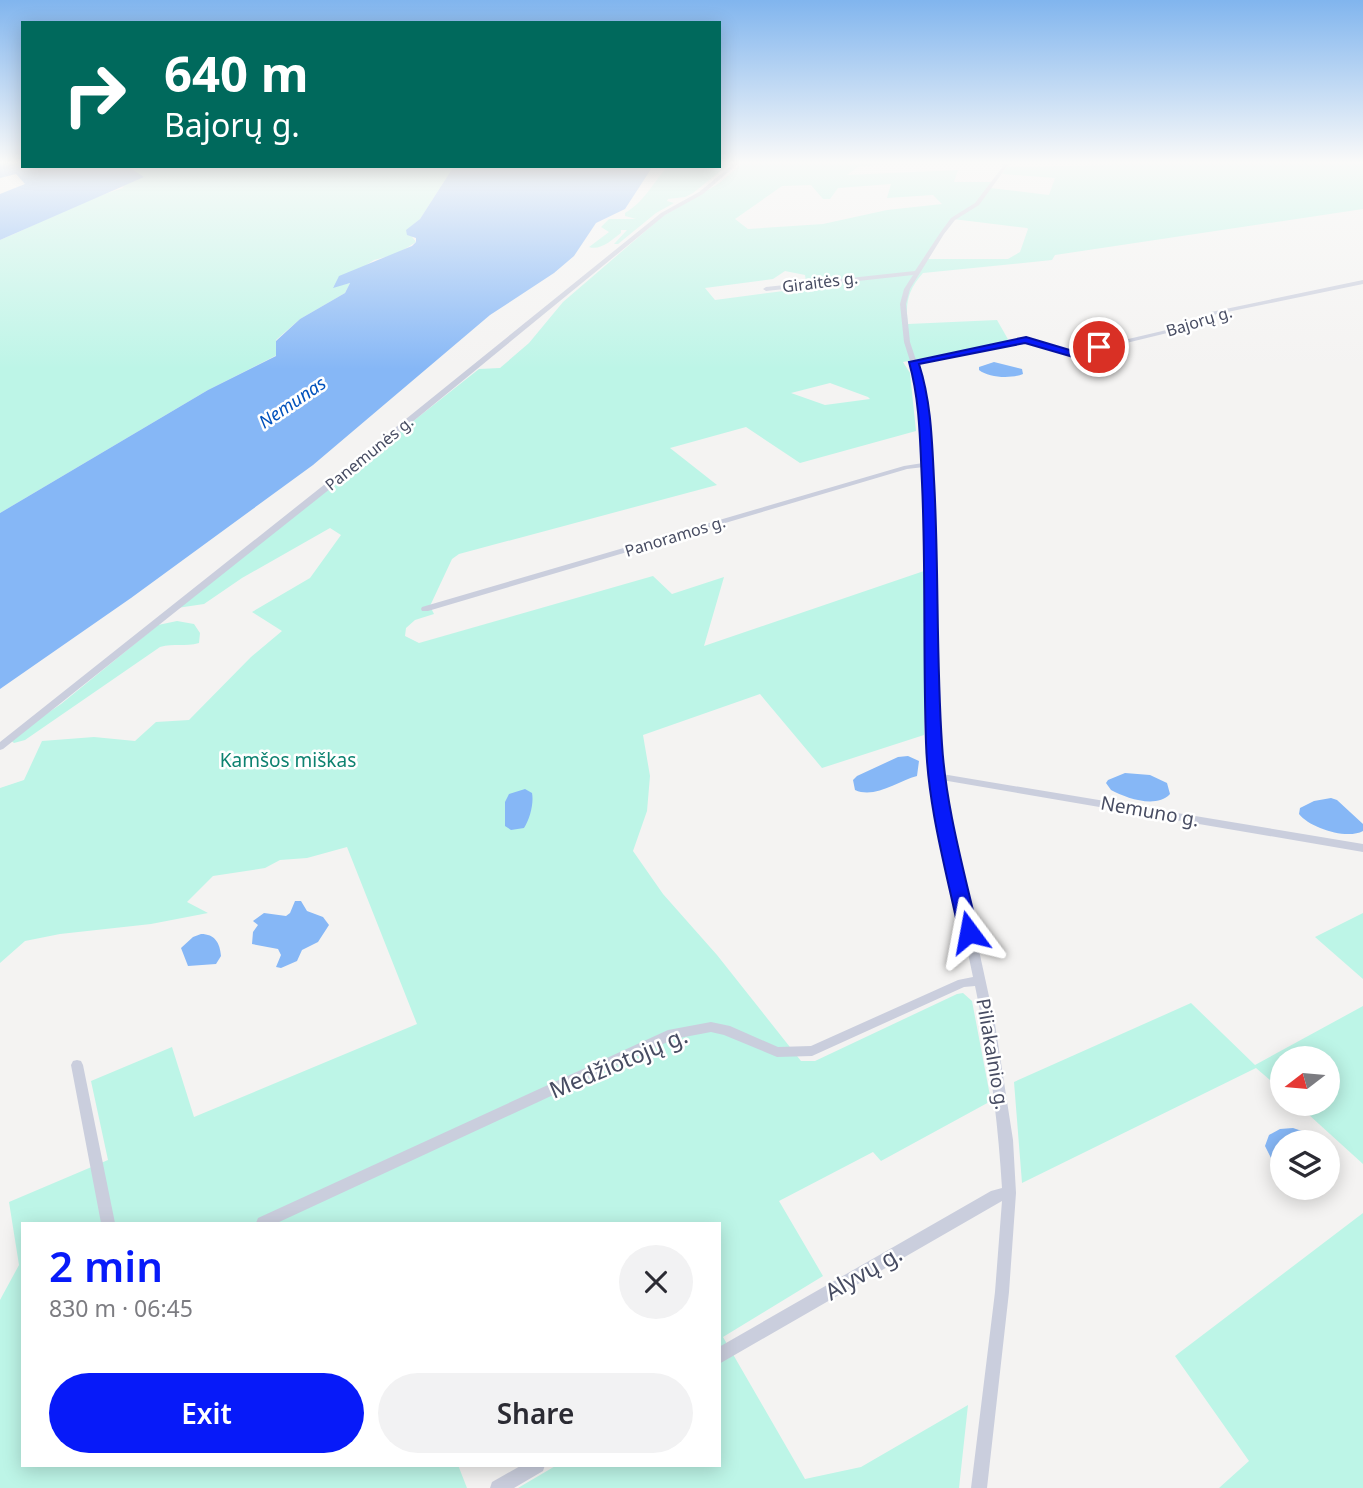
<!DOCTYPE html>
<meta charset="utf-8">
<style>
body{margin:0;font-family:"Noto Sans",sans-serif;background:#f2f2f3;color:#2b2b33;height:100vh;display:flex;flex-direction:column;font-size:26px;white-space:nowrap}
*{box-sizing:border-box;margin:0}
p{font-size:23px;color:#7c7c81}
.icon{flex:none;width:38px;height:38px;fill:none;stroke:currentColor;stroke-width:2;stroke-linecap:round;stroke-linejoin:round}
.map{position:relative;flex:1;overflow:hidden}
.sheet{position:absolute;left:21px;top:1222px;width:700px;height:245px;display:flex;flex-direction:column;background:#fff;border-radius:0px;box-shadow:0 4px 18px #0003}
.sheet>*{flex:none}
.banner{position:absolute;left:21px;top:21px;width:700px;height:147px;border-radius:0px;box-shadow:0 4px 18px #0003;background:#00695c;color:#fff;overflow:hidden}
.needle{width:46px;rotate:254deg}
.fabs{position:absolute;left:1270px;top:1046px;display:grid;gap:14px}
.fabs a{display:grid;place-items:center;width:70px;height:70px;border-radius:50%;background:#fff;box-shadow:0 4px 18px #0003;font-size:35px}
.pin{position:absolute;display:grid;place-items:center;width:60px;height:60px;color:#fff;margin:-30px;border:4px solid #fff;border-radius:50%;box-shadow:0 2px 7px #0007}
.me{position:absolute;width:77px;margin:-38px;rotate:347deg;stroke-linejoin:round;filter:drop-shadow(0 0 5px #0008)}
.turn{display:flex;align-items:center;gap:24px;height:147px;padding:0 28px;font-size:32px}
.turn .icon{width:91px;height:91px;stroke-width:2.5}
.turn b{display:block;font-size:49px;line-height:60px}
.round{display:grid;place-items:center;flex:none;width:74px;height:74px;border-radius:37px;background:#f2f2f3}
.summary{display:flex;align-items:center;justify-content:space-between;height:119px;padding:0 28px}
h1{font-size:42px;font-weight:600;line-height:52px;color:#071af9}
.action{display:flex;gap:14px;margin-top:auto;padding:14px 28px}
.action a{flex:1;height:80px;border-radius:42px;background:#071af9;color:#fff;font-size:28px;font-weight:600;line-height:80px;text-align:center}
.action a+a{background:#f2f2f3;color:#2b2b33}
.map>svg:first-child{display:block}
.green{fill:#bdf5e7;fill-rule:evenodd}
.water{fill:#86b7f6}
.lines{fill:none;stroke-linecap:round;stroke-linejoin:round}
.minor{fill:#cacedd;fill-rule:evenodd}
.route{fill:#071af9;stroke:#0511a2;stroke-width:2}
.labels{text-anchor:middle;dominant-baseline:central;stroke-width:5;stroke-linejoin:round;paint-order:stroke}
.far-street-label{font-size:16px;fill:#474c62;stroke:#fff}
.far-water-label{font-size:18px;font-style:italic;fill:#0051bc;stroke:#fff}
.park-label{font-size:19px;fill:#0d8270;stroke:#fff}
.street-label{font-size:19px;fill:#474c62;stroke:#fff}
.near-street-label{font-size:23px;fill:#474c62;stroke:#fff}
</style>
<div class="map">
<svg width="1363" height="1488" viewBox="0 0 1363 1488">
<rect width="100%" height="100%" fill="#f4f3f2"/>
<path class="green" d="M719 161H733L693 193 685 197 668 199 667 201 674 203 656 213 618 244H614L627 230H621V233C612 240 600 251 589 247L609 232 601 227 609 219H636L625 216V213C645 201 652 184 668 166H719Z
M745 161H887L884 164 858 167 847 175 958 170 954 182H993L990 188 1049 195 1055 178 1002 174 1007 167 1115 165 1112 161 1133 163 1363 161V209L1055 255 1052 260 923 273C908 290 905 303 908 324L997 320 1009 341 903 362 910 373 916 431 800 463 746 427 670 448 717 485 459 554 452 559 430 606 434 614 415 620 406 628 405 636 419 643 653 576 672 594 724 577 704 646 924 571V735L822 768 760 694 643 735 650 776 647 811 633 851 663 894 717 955 801 1061H815L957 994 963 993 972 1001 991 1101 881 1161 873 1152 779 1201 823 1276 723 1337 805 1479 861 1467 968 1405 959 1488H518L557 1465H719V1223H23V1465H458L467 1488H0V1300L19 1265 9 1202 108 1160 91 1081 172 1047 194 1117 417 1024 347 847 307 858 280 860 265 868 213 876 187 902 208 913 151 924 60 934 25 941 0 963V788L24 780 42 741 94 737 135 741 156 722 189 720 251 657 282 631 252 612 310 578 341 535 330 528 242 578 204 604 177 608 479 369 500 368 529 343 563 302 663 216 718 184ZM891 184 887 198 933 195 942 204 887 210 823 224 748 229 735 219 782 186 811 185 823 199H830L838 188ZM953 219 1027 228 1028 229 1020 252 1008 259H923ZM785 271 805 275 807 288 715 300 705 288 773 279ZM830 383 868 397 870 399 825 405 791 393Z
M68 166H454L420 219 407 230 416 242 397 254 374 260 333 287 350 283 345 293 300 319 276 340 277 355 208 390 0 513V240C41 223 80 201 123 188L130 168Z
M177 621 194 624 200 633 199 643C185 647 174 643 160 647L25 740 14 743 9 739 61 704 158 625Z
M1363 913V979L1315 937Z
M1191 1003 1255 1065 1363 1006V1164L1297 1104H1328V1059H1283V1091L1256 1068 1022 1183 1014 1082Z
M1363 1213V1488H1219L1249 1461 1175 1356Z"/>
<path class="water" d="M0 161H23V166L130 168 144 177 0 240V194L25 184 16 174 0 178Z
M454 166H653L625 209 596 223 574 256 554 273 490 315 313 465 131 598 0 689V513L208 390 276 356V341L300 319 345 293 350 283 333 288 339 276 412 246 416 242V238L407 235 406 230 420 219Z
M994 362 1022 369 1023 374C1011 379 989 378 979 370V367Z
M908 756 919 761 917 776C898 781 875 799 855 790L853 780 857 776 898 757Z
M1125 773 1150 775 1167 783 1170 794C1156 809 1126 798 1111 790L1106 783 1108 780Z
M525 789 532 793C534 803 530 819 524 828L511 830 505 826V802L509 794Z
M1331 798 1337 800 1363 824V831C1347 840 1310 828 1299 814L1300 808 1314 801Z
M295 901H301L307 911 323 917 329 925 318 942 302 950 297 961 281 968 276 967 281 955 278 949 252 944 253 932 258 925 253 921 264 913 286 916 290 913Z
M201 934C215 934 220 943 221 956L216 964 188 966 181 948 193 937Z
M1293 1128 1305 1132 1318 1143H1283V1182L1265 1146 1269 1135 1280 1129Z"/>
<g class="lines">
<path class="minor" d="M737 161H741L703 194 665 215 350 473 3 749 0 750V742L344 469 661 213 699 192Z
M1007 161H1011L979 205 955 220 944 234 910 289 906 304 910 342 916 360 1025 338 1073 352 1192 324 1211 312 1363 280V284L1213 315 1196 326 1073 356 1025 342 917 363C929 402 929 444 932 485 937 581 933 678 942 774L1363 844V852L942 780 995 1024 1013 1140 1016 1193 1009 1292 987 1488H971L995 1292 1002 1201 719 1364V1347L991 1191 1002 1188C998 1120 989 1052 975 986L964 987 812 1056 777 1057 724 1035 711 1032 674 1039 277 1223H256L258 1218 668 1030 711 1022 730 1026 778 1047 811 1046 958 980 973 977 933 787 928 732 927 542 924 467 907 469 428 611H422L421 609 422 607 904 466 923 463 918 386 904 342 900 304 904 289 913 275 766 291 763 289 766 287 915 271 940 233 951 218 975 203Z
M77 1060 81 1061 83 1065 115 1223H101L71 1065 73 1061Z
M522 1465H545L543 1471 514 1488H490L492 1482Z"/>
</g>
<linearGradient id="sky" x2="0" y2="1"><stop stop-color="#81b5ee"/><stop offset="0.44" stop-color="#fafaf9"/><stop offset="1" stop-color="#fafaf9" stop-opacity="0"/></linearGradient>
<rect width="1363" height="369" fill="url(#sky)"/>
<path class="route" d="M1026 337 1073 351 1099 344 1104 347 1073 357 1025 343 919 364C931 401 932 440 934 479 939 567 936 656 942 744 946 808 964 870 978 932L975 937H962L959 932C946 870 928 807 926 743 923 657 926 570 922 483 920 442 920 401 909 362Z"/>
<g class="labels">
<g class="far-street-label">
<text transform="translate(820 282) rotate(-7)">Giraitės g.</text>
<text transform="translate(1199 321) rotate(-17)">Bajorų g.</text>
<text transform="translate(369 453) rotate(-39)">Panemunės g.</text>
<text transform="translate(675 536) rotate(-17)">Panoramos g.</text>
</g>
<g class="far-water-label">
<text transform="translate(292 402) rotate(-34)">Nemunas</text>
</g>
<g class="park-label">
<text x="288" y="760">Kamšos miškas</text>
</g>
<g class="street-label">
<text transform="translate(1150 811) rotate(10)">Nemuno g.</text>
<text transform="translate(993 1054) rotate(80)">Piliakalnio g.</text>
</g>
<g class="near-street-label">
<text transform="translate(618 1062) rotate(-23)">Medžiotojų g.</text>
<text transform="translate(863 1272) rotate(-30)">Alyvų g.</text>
</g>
</g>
</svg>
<div class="fabs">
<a><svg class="needle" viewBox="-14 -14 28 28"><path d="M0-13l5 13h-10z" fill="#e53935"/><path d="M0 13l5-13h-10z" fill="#7c7c81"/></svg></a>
<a><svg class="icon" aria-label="layers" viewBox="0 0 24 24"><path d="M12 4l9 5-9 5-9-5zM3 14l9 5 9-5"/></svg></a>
</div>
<div class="pin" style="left:1099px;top:347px;background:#d93025"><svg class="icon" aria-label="arrive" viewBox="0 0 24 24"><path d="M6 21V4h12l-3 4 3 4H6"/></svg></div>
<svg class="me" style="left:969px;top:932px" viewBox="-20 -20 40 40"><path d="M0-17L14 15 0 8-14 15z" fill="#071af9" stroke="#fff" stroke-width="4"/></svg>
<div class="banner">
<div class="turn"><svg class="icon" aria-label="right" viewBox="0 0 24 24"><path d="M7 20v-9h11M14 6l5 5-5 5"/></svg><div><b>640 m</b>Bajorų g.</div></div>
</div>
<section class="sheet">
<div class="summary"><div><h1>2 min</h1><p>830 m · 06:45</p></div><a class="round"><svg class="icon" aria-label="close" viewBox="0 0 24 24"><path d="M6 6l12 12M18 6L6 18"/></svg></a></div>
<div class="action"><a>Exit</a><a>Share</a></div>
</section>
</div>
